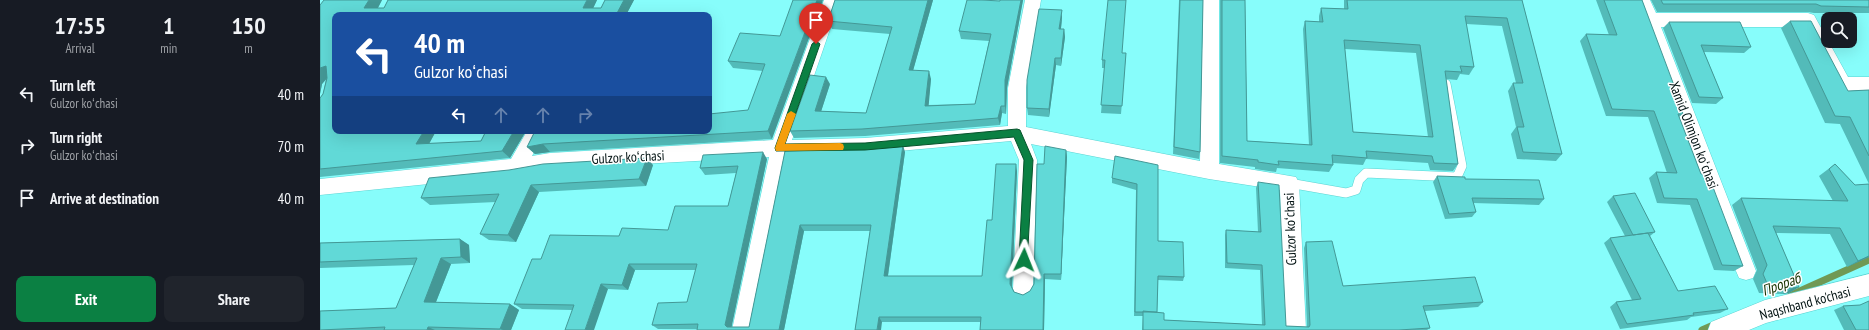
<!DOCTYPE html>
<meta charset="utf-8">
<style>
body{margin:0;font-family:"PT Sans Narrow",sans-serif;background:#20242c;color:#f1f3f6;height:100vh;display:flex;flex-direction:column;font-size:15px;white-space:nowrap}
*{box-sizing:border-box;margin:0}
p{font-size:13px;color:#9ea1a6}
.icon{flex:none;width:22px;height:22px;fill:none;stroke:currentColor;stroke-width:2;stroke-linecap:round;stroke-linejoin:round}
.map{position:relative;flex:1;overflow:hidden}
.side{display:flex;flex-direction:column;background:#171b24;width:320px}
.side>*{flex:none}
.top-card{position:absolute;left:12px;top:12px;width:380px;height:122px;border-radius:8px;box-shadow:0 4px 16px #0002;background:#1a4fa0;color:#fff;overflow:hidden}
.controls{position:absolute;left:1501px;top:12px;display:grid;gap:8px}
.controls a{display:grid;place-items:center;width:36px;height:36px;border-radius:8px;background:#171b24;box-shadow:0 4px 16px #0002;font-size:20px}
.pin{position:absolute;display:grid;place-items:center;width:34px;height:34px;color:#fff;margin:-41px -17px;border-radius:50% 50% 50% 0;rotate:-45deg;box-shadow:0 0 4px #0007}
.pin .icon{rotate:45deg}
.me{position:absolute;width:44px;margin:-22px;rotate:2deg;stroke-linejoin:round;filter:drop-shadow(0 0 3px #0008)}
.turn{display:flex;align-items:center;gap:14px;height:84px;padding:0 16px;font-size:18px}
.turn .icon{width:52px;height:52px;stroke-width:2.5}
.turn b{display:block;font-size:28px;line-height:34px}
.lanes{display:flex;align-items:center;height:38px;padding:0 16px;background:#0003;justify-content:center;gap:20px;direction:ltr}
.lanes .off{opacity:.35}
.eta{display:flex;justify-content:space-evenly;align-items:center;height:68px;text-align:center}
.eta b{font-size:24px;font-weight:800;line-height:28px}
.cta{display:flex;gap:8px;margin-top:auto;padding:8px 16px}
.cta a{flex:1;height:46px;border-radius:8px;background:#0b8043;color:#fff;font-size:16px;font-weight:800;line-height:46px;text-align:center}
.cta a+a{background:#20242c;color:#f1f3f6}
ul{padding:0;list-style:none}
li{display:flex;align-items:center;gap:12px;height:52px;padding:0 16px}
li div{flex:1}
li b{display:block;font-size:15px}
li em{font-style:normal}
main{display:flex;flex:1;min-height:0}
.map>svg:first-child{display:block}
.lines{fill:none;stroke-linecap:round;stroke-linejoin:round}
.stream{stroke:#709955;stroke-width:7}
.service-casing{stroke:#5bd3d2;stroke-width:10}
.minor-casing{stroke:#5bd3d2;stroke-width:1}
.tertiary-casing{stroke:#5bd3d2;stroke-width:1}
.service{stroke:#fff;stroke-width:9}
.minor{fill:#fff;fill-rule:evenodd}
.tertiary{fill:#fff;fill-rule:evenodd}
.wall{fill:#53bbb9;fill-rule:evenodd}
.shaded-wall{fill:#449896}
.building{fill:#61d9d7;stroke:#449896;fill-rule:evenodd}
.route{fill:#0b8043;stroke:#07532c}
.slow{fill:#f59e0b}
.labels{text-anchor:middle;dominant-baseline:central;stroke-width:3;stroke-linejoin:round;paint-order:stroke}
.street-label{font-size:14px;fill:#011;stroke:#fff}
.water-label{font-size:15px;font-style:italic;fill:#173200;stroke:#fff}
</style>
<main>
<section class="side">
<div class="eta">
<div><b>17:55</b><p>Arrival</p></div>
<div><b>1</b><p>min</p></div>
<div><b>150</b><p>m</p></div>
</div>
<ul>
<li><svg class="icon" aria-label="left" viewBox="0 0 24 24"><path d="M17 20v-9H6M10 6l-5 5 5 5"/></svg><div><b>Turn left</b><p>Gulzor koʻchasi</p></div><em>40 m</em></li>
<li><svg class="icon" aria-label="right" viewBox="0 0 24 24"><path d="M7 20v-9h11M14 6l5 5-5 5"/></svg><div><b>Turn right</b><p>Gulzor koʻchasi</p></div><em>70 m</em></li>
<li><svg class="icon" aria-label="arrive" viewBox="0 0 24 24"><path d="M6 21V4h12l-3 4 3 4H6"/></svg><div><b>Arrive at destination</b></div><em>40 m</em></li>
</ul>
<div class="cta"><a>Exit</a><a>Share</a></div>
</section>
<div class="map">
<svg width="1549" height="330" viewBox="0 0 1549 330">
<rect width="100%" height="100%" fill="#87fdfb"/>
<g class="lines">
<path class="stream" d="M1471 295 1549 260
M1382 330 1398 323"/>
<g class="service-casing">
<path id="service" d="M969 183 1026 193 1036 190 1039 180 1046 173 1137 177 1142 166 1126 84"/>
</g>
<g class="minor-casing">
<path id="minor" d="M504 0H520L472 140 545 138 688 126V88L705 0H721L706 88V127L880 161 883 0H899V164L976 177 979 183 986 330H964L960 190 889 179 711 144 717 160 713 289 710 296 703 299 696 296 693 289 699 160 691 141 545 154 468 156 434 330H412L449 157 230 169 197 175 0 195V179L191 159 207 131H225L212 156 230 153 453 140Z
M1314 0H1330L1336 13H1488L1494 15 1528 77H1549V91H1523L1517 89 1483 27H1341L1436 271 1433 278 1426 280 1419 278 1416 271Z"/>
</g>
<g class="tertiary-casing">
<path id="tertiary" d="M1549 274V296L1446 323 1429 330H1388L1391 322 1445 300Z"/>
</g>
<use href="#service" class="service"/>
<use href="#minor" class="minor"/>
<use href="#tertiary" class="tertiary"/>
</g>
<path class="wall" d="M62 0 58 8H64L68 0H277L273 8H281L285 0H314L306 15H15V131H116L109 144 161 141 166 131H206L190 158 0 177V98L3 94 6 79 2 84 0 94V5Z
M515 0H613L593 70 611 79 608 105 655 104 669 41 641 39 639 31 680 1V0H703L687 88 686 114 682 113 680 125 545 136 474 138 470 131 510 84 501 111 546 113 570 34 512 29 508 21Z
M859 0H883L880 152 879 159 853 154Z
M900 0H925L927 141 989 145 983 29 985 21 999 22V16L1001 8 1024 9V0H1202L1242 154 1236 161 1197 159 1191 134 1196 127 1188 91 1193 83H1196L1182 26 1146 24 1154 67 1149 75 1140 74 1137 80 1126 79 1138 164 1133 171 1110 170 1108 163 1046 159 1043 165 1013 163V165L1009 172 957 168 956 172 935 169V167L900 163ZM1025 49 1096 53 1108 137 1033 132Z
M1276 0H1322L1363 114 1359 117 1381 174 1423 266 1414 271 1394 270 1370 205 1337 203 1329 178 1336 172 1347 173 1328 117 1286 116 1260 41 1266 34 1289 35Z
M1331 0H1549V13H1494L1488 12H1337Z
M742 18 741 29H744L745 37 741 66 736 65 729 117 708 115 707 108Z
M1470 21 1528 91 1549 90V257L1527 267 1510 234 1456 233 1479 287 1469 293 1462 294 1439 293 1433 279 1437 270 1412 205 1421 198 1513 201 1499 176 1515 164 1535 185 1549 184 1520 124 1505 123 1461 28Z
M1349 22 1431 47 1424 53 1384 52 1403 98 1396 104 1372 103 1343 28Z
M460 36 452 139 230 152 215 154 207 147 215 131H389L428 110 443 71 413 68 408 61Z
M802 53H806L801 114 781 113 785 68H782V60Z
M746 150 747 157 741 280 725 279 724 330H660L661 322H562L535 330 550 231H484L464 330 338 329 332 325 367 302 376 270H315L308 290 288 289 252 310 202 309 194 304 221 259 299 236 348 230 408 206 416 173 385 175 380 168 447 159 411 327H429L465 151 585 152 568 276H662L672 220 697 171 692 286 694 292 703 295 710 291 714 284 724 164Z
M333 165 326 186 219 192 196 242 169 240 160 234 176 202 110 205 101 198Z
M838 165V241L864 277 863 281 838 280 837 312 844 320 942 325 940 270 905 268V235L906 230 938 232 936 188 938 182 966 326 987 327 984 248 986 242 1023 286 1163 302 1158 307 1105 311 1110 328 1107 330H822L823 316H814L816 190 792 183V178Z
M1117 176 1145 179 1224 199 1219 205 1153 203 1156 212 1152 217 1125 219 1113 182Z
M1293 196 1335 232 1330 236 1358 291 1408 309 1400 313 1371 317 1367 320 1300 329 1290 307 1296 302 1312 300 1284 243 1290 238 1305 236 1287 202Z
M140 239 149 245 150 263 131 264 116 302 190 304 199 310 191 330H0V311L76 308 94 265 0 268V243Z
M1540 305 1549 330H1524L1514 310 1523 306Z"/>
<path class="shaded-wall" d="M49 0H62L54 15 44 8Z
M267 0H277L270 15 263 8Z
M304 0H314L306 15H296Z
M497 0H503L452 139 448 131Z
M608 0H613L591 78 589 70Z
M701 0H703L687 88 686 114 685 106V80Z
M742 10V18L740 37 739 29Z
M744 29 745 37 741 66V58Z
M735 58 736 65 729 117V109Z
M6 66 9 76 2 84 0 94V68Z
M609 71 611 79 608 113 605 106Z
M506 77 510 84 499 118 495 111Z
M681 106 682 113 680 125 678 118Z
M104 131H116L105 151 96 144Z
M194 131H206L190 158 182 151Z
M223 144 230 152 215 154 207 147Z
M583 145 585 152 567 282 564 276Z
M746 150 747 157 741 280V274Z
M443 152 447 159 411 330 405 325Z
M327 158 333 165 326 186 319 179Z
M696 164 697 171 692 289 690 284Z
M211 185 219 192 196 242 188 235Z
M480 225 484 231 464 330H459Z
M140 239 149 245 150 263 141 257Z
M1549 256V257L1527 267 1538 261Z
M121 258 131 264 114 307 104 302Z
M309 264 315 270 308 290 302 285Z
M724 274 725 279 724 330H723Z
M281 284 288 289 274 330H265Z
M1479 287 1469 293 1462 294 1473 288Z
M190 304 199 310 191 330H183L180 329Z
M559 317 562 322 561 330H557Z
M108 327 115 330H107Z"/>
<path class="building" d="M4 0H49L44 8H64L68 0H267L263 8H281L285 0H304L296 15H15V131H104L96 144 161 141 166 131H194L182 151 0 169V98L3 94 7 78 6 66 0 68V5Z
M473 0H497L448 131 223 144 207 147 215 131H389V114L428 110 445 64 408 61 420 33 460 36Z
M515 0H608L589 70 609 71 605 106 655 104 671 34 639 31 647 0H662L680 1V0H701L685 80V106H681L678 118 542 129 470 131 490 75 506 77 495 111 546 113 572 27 508 21Z
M788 0H806L802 53H806L802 106 781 105 785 60H782Z
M860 0H883L880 152 854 147Z
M902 0H925L927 141 992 145 985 21 1003 22 1001 8 1028 9 1027 0H1202L1242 154 1203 152 1197 127H1204L1193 83H1203L1187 18 1145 16 1154 67 1140 66 1142 72 1125 71 1138 164 1114 163 1112 156 1046 151 1047 158 1012 155 1013 165 958 161 959 165 938 162V160L902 156ZM1024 40 1100 45 1113 137 1033 132Z
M1284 0H1322L1358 96 1363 114H1358L1381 174H1388L1423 266 1402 265 1377 199 1344 198 1336 172 1357 173 1334 111 1292 109 1266 34 1297 35Z
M1341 0H1549V7L1501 6 1496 4H1343Z
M719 9 742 10 739 29H744L741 58H735L729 109 707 108V80Z
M1470 21H1491L1528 91 1549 90V156L1530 117 1515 116Z
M1349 22H1420L1431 47 1381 45 1403 98 1379 97Z
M583 145 564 276H662L667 220H672L676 164H696L690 284 694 292 703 295 710 291 714 284 717 164H724L725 146 746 150 741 274H724L723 330H660L661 317H559L557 330H535L551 225H480L459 330H377L378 324 332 325 338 303 367 302 377 264H309L302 285 281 284 265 330H245L254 305 194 304 212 259H221L230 235 299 236 302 228 348 230 355 206H408L418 166 380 168 383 155 443 152 405 325 407 327H429L465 151 542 149Z
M795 156 838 165V241L863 242 864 277 838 276 837 312H815L817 184 792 178Z
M327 158 319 179 211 185 188 235 160 234 179 194 101 198 109 178 189 170 223 164Z
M1515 164 1535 185 1549 184V256L1538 261 1520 228 1453 226 1479 287 1473 288H1449L1443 274 1447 265 1421 198 1528 201 1509 169Z
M1117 176 1145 177V179L1219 180 1224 199 1152 198 1156 212 1129 214Z
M938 182 959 185 966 326 989 327 990 325 986 242 1012 241 1023 286 1155 277 1163 302 1103 306 1110 328 1079 330H823V311L844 313V320L945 325 942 265 907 263 906 230 941 232Z
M1315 193 1335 232 1313 235 1293 196Z
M1328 233 1358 291 1395 286 1408 309 1373 313 1374 315 1307 324 1296 302 1321 299 1290 238Z
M140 239 141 257 121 258 104 302 190 304 180 329 108 327 107 330H64L65 327 0 330V311L76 308 97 258 0 262V243Z
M1549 301V330H1536L1523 306 1540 305Z"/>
<path class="route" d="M496 41 500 44 465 144 545 143 697 129 700 130 713 160 707 263 704 265 701 263 699 260 704 160 694 137 545 150 456 151 455 148 492 44Z"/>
<path class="slow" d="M471 111 476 114 465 144 520 143 523 144 524 147 523 150 456 151 455 148 467 114Z"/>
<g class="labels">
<g class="street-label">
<text transform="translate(1374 135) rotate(69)">Xamid Olimjon koʻchasi</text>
<text transform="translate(308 157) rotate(-3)">Gulzor koʻchasi</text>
<text transform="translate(970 229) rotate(-92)">Gulzor koʻchasi</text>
<text transform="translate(1485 303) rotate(-15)">Naqshband ko'chasi</text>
</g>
<g class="water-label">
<text transform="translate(1461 284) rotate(-20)">Прораб</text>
</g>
</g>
</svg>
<div class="controls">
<a><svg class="icon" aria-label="search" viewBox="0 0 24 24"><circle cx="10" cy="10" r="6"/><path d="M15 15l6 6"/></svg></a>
</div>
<div class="pin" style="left:496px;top:44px;background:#d93025"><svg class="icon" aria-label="arrive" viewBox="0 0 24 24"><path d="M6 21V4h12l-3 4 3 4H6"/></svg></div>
<svg class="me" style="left:704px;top:260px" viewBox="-20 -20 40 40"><path d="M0-17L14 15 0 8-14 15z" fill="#0b8043" stroke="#fff" stroke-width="4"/></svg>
<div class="top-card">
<div class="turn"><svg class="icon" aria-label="left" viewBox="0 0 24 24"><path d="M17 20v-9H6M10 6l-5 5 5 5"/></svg><div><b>40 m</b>Gulzor koʻchasi</div></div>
<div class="lanes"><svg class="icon" aria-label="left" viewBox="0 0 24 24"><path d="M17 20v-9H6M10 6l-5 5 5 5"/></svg><svg class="icon off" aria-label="ahead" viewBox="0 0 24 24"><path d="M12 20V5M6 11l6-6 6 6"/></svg><svg class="icon off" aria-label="ahead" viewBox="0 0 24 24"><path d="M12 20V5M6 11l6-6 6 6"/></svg><svg class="icon off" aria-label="right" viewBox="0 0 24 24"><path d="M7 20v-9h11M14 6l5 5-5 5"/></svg></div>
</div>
</div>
</main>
